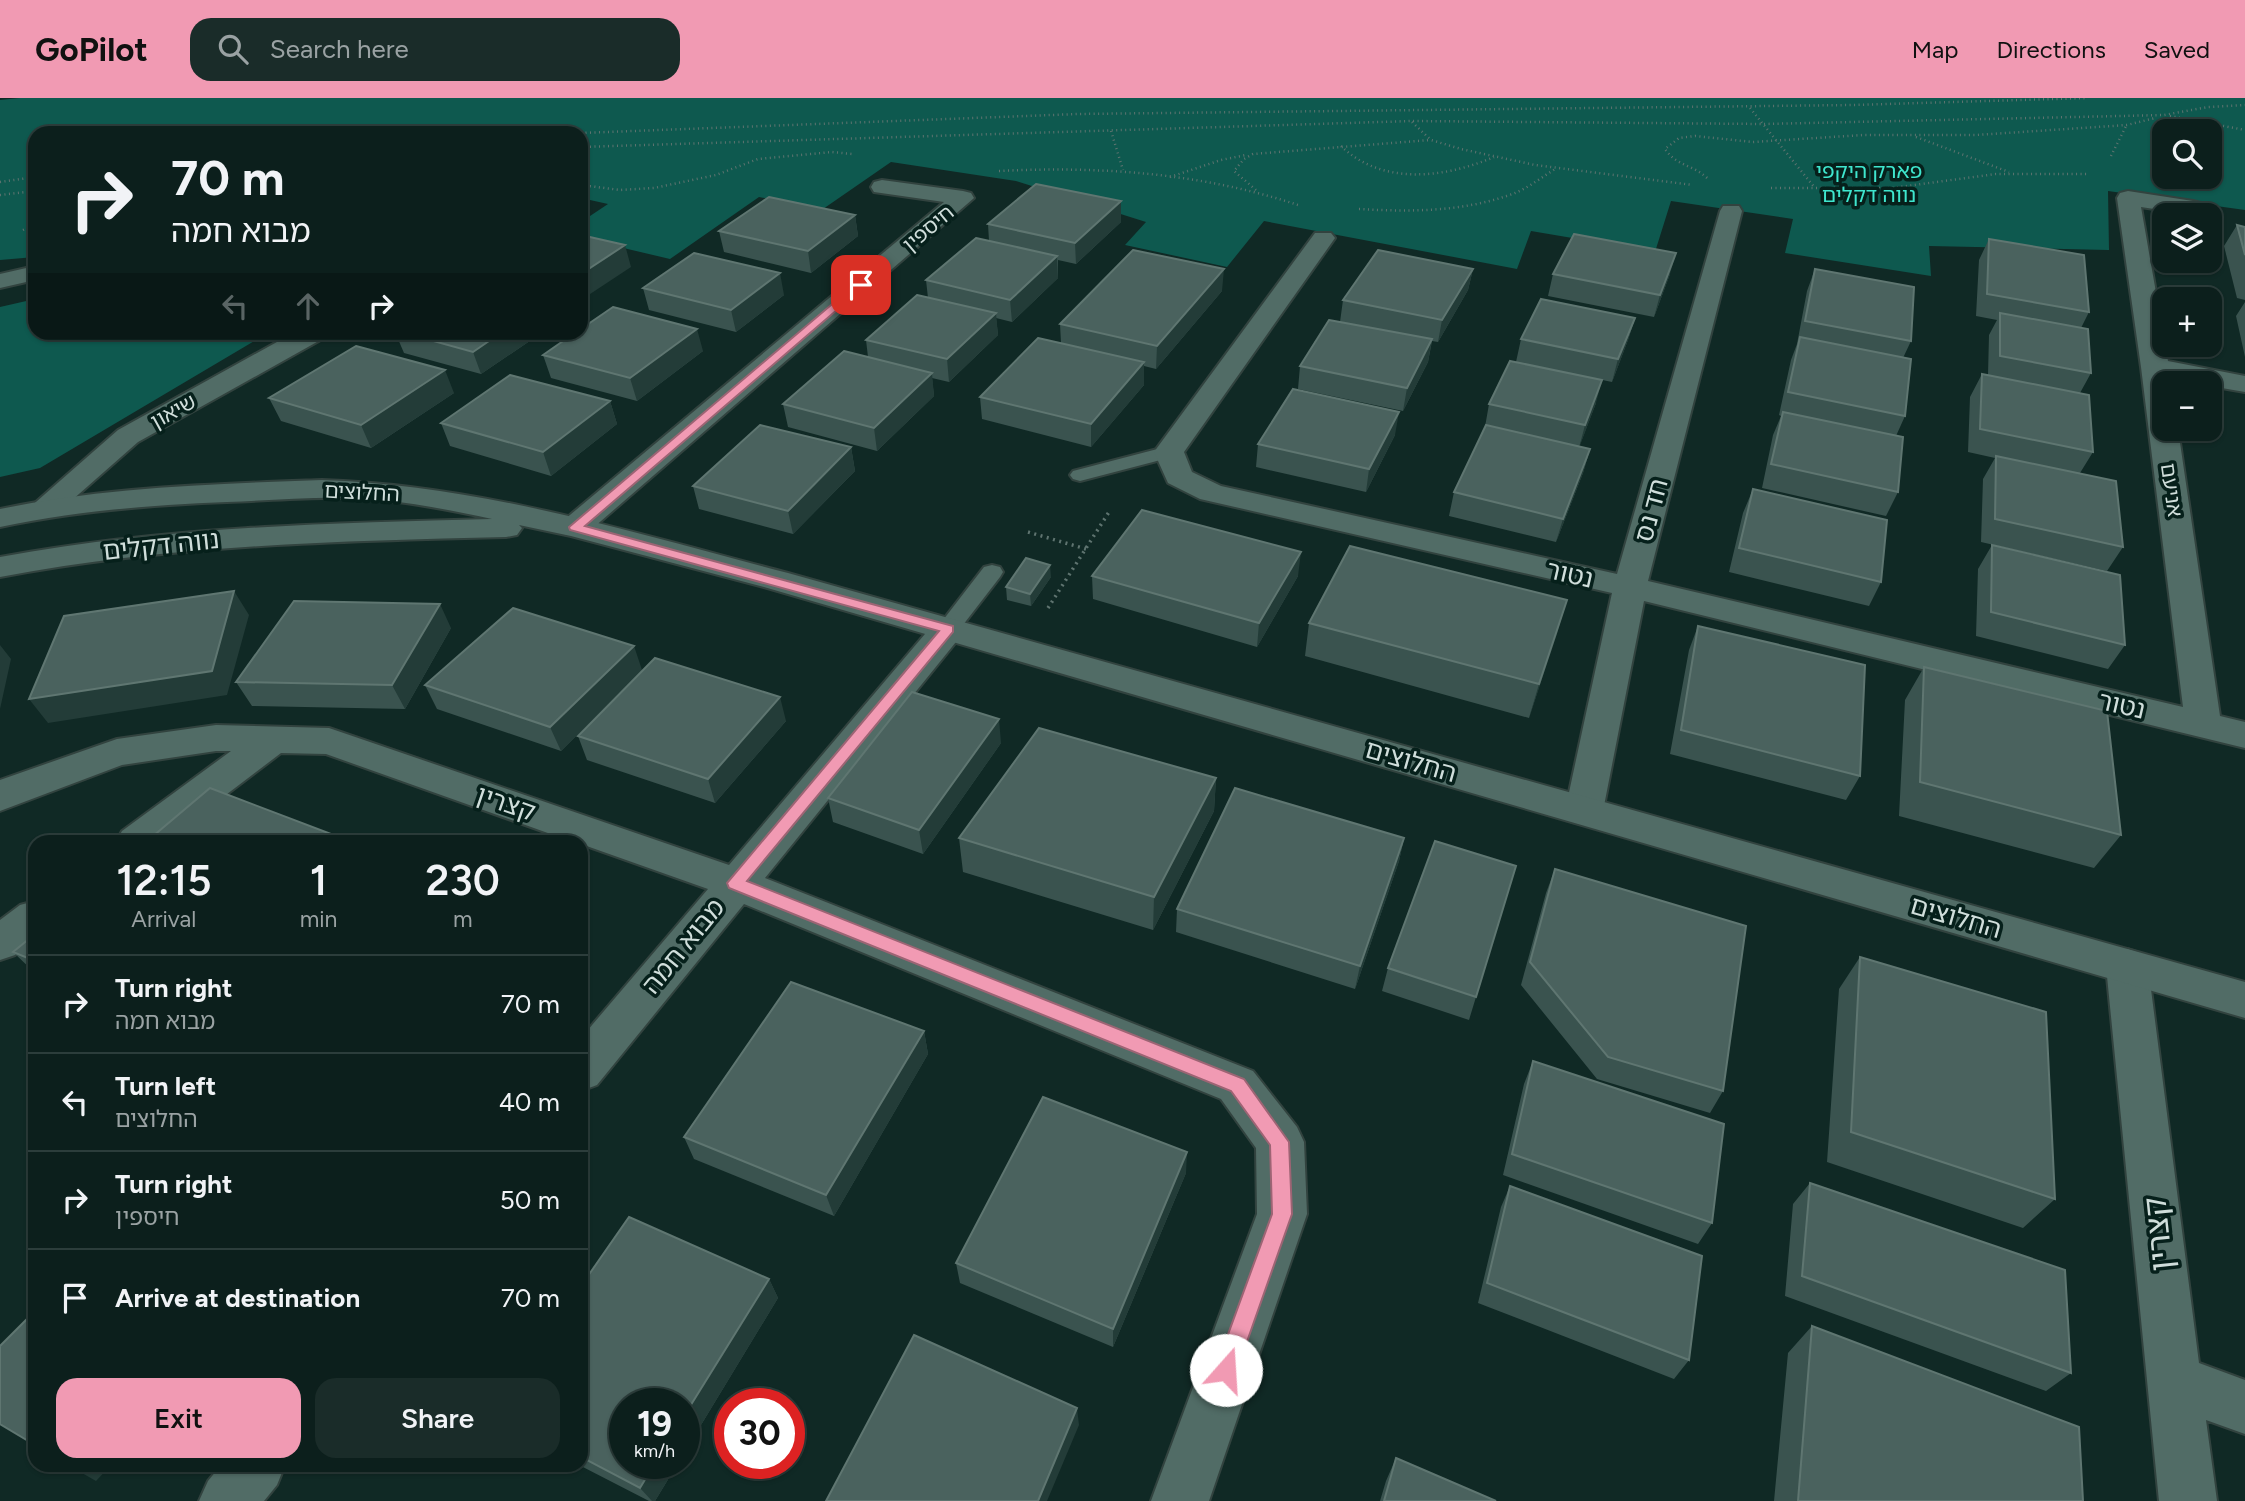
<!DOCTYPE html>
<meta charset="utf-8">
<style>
body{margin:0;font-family:Figtree,"Noto Sans Hebrew",sans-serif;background:#1a2c29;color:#f1f3f6;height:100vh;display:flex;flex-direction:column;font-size:26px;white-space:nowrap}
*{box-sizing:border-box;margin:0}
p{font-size:23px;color:#9aa2a3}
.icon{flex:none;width:38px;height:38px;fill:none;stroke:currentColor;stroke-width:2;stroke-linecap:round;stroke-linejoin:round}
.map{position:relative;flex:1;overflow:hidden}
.sheet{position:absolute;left:28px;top:737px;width:560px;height:637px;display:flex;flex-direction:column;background:#0c1f1c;border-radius:21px;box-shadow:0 2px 5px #0004,0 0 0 2px #2c3d3b}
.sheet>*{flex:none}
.top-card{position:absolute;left:28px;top:28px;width:560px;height:214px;border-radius:21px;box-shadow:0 2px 5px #0004,0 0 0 2px #2c3d3b;background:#0c1f1c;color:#f1f3f6;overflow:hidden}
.controls{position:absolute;left:2152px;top:21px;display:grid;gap:14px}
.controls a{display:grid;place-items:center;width:70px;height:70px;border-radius:14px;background:#0c1f1c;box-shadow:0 2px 5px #0004,0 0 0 2px #2c3d3b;font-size:35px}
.speed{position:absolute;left:609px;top:1290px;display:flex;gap:14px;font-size:35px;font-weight:700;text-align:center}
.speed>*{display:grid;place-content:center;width:91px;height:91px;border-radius:50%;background:#0c1f1c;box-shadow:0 2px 5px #0004,0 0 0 2px #2c3d3b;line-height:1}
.speed small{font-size:18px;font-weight:400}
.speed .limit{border:10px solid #d22;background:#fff;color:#111}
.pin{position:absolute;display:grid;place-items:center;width:60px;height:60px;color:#fff;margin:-30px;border-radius:14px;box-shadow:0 4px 10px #0006}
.me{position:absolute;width:77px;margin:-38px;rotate:19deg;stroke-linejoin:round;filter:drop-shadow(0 0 5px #0008)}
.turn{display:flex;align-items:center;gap:24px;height:147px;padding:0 28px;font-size:32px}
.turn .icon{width:91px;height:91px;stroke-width:2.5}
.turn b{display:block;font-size:49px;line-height:60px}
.lanes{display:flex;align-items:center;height:66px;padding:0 28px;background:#0003;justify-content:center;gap:35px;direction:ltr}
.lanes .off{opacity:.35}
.eta{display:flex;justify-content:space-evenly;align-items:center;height:119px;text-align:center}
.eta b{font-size:42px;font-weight:600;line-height:49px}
.primary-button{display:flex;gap:14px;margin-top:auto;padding:14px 28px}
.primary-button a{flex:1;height:80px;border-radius:21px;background:#f19ab3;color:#111;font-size:28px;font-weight:600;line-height:80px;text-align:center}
.primary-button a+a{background:#1a2c29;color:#f1f3f6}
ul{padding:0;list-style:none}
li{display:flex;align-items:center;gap:21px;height:98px;padding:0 28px;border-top:2px solid #2c3d3b}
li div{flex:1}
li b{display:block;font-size:26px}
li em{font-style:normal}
header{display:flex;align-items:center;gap:42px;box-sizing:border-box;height:98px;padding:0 35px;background:#f19ab3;color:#111}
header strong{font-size:33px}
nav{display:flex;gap:38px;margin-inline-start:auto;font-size:24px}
.search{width:490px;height:63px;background:#1a2c29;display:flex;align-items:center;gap:18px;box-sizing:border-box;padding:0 24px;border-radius:21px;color:#9aa2a3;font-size:26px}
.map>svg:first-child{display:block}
.green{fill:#0e594f;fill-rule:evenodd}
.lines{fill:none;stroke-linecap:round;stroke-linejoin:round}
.service-casing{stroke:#32433f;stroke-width:4}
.minor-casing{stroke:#32433f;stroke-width:4}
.tertiary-casing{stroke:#32433f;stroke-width:4}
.path-far1{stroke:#5f7470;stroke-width:2.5;stroke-dasharray:1 3.5;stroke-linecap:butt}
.path{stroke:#5f7470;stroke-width:3.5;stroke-dasharray:2 4.5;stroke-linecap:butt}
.service{fill:#516c66;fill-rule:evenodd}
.minor{fill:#516c66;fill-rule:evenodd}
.tertiary{fill:#516c66;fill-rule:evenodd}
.wall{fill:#3a534f}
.shaded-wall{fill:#233c38}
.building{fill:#4a625e;stroke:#5f7671;stroke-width:2}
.route{fill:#f19ab3;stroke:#9d6474;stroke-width:2}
.labels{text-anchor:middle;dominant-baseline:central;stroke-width:7;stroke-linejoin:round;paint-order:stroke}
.far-park-label{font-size:21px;fill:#3fe6ce;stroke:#06201b}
.far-street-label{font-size:21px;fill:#d0dedb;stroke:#06201b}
.street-label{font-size:26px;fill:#d0dedb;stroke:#06201b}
.near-street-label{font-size:32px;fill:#d0dedb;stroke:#06201b}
</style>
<header>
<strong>GoPilot</strong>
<div class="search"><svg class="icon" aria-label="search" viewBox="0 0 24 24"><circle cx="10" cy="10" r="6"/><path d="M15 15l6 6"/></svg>Search here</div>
<nav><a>Map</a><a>Directions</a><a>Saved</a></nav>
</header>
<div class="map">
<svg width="2245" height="1403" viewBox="0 0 2245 1403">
<rect width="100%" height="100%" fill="#102925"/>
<path class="green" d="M20 0H2245V112L2108 93 2109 152 1929 148 1931 178 1785 155 1793 121 1671 103 1655 154 1531 133 1517 171 1264 123 1227 169 1125 147 1146 124 1016 83 891 64 823 111 759 99 670 161 581 140V124L608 106 581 100V35H35V159L0 162V2ZM2165 33H2210V79H2165Z
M35 201V234L268 235 40 370 0 379V209Z"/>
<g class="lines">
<g class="service-casing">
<path id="service" d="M1169 348 1176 350 1179 354 1176 358 1080 383 1073 381 1070 377 1073 373Z
M992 467 1000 469 1003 474 1000 479 956 536 948 538 940 536 936 531 940 526 984 469Z"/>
</g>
<g class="minor-casing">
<path id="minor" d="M882 82 963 93 971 95 974 100 586 436 575 438 564 436 559 429 564 422 944 104 874 94 871 89 874 84Z
M2128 93 2193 103 2201 105 2204 110 2201 115 2193 117 2141 109 2168 263 2245 278V294L2210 288V285L2170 280 2171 285H2165V331H2178L2220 618 2245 624V650L1644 503 1603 713 1598 723 1584 727 1570 723 1565 713 1612 495 1200 401 1168 385 1154 354 1315 135H1331L1335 140 1184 354 1192 374 1221 388 1617 476 1720 113 1723 108H1739L1742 113 1648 483 2183 609 2141 269 2117 100 2120 95Z
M35 168V182L0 190V176Z
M295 234H328L324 240 138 344 54 418 43 420 32 418 28 411 118 332Z
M948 520 960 523 965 531 960 539 765 780 1253 973 1297 1029 1304 1044 1307 1116 1209 1403H1151L1257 1116 1256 1050 1221 1001 744 806 597 987 581 993V940L708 791 581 746V744H573L326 656 281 655 164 744H116L122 733 231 653H216L122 667 0 713V682L117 641 216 627 329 630 729 767 936 523Z
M35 803V842L15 857 0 862V822L20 807Z
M2127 851 2142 856 2148 868 2199 1265 2245 1282V1336L2206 1322 2217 1403H2159L2106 868 2112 856Z
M221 1367H285L277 1387 264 1403H199L208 1383Z"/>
</g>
<g class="tertiary-casing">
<path id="tertiary" d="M322 382C481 387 635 435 788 475L2245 884V920L764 489 571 438 519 427 522 430 517 437 506 439C336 443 168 447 0 479V459C163 429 327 425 492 421 455 413 419 406 382 402 331 397 279 402 227 404 151 407 75 413 0 429V411C106 389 214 386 322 382Z"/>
</g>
<path class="path-far1" d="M1750 10 1815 90
M2170 18 2245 32
M1412 24 1431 42 1461 51 1535 67 1693 87
M1111 33 1123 72
M581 35 1078 16 1853 7 2088 0
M1916 39 2009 74
M1341 48C1382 88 1445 80 1494 59
M581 49 1412 23 1764 26 2164 17 2208 9 2245 7
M2111 58 2126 28
M999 73C1100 68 1202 75 1298 107
M1170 79 1221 62 1246 57
M1707 80C1694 67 1676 68 1665 51L1679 40 1695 38 1753 44 1863 37H1976L2127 27 2155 20
M0 84 35 79
M581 87 620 92 654 90 716 77 758 61 832 54 852 56
M1771 90H1892L1996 76H2087
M1256 92 1234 73 1244 61 1253 56 1430 42
M0 97 35 93
M1359 111C1411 114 1465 114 1515 95 1530 89 1543 78 1557 70
M23 132 35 126"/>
<path class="path" d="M1028 434 1086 451
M1048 510 1109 414"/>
<use href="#service" class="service"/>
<use href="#minor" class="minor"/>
<use href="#tertiary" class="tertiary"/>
</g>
<path class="wall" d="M855 117 858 138 811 175 724 154 719 133Z
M1121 124 1076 166 1058 162V180L1012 224 996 220 998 237 949 284 932 280 934 298 877 353 788 329 783 306 868 259 866 242 928 200 926 182 989 143 988 126Z
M2237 127 2245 129V202L2237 200 2224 148Z
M1989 141 2089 214 2081 230 2091 275 2080 295 2093 354 2080 375 2123 449 2107 473 1981 444 1983 381 1995 360 1968 354 1970 299 1982 276 1988 277 1989 237 1997 222 1976 218 1979 162Z
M1473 171 1468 192 1438 244 1432 243 1428 264 1403 313 1298 291 1300 268 1340 224 1343 202Z
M1815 171 1911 243 1903 260 1905 318 1896 338 1898 394 1886 418 1762 390 1773 337 1781 318 1779 317 1791 262 1797 246 1807 193Z
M1553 176H1670L1654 219 1548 198Z
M643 190 784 197 736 234 649 212Z
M1222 193 1156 271 1144 268V287L1091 349 982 321 980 299 1061 245 1060 226Z
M2245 204V259L2236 218Z
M1635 220 1628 242 1612 284 1516 264 1521 241Z
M395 234H543L481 276 404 255Z
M703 253 637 303 551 280 543 257Z
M454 295 371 350 281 323 269 300Z
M610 303 617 326 551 378 450 348 441 325Z
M1596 305 1579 349 1590 351 1583 375 1556 444 1449 418 1454 394 1485 329 1489 306Z
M1395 337 1366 394 1256 369 1258 346Z
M851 349 855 373 793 436 699 411 693 388Z
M1753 391 1881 484 1869 508 1729 474 1743 415Z
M1992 447 2125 547 2108 571 1976 538 1978 471Z
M1092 478H1298L1257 549 1093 501Z
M1051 479 1031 508 1007 502 1006 489Z
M1567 502 1529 620 1305 558 1309 525Z
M1698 528 1860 678 1846 702 1670 656 1689 552Z
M451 530 405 611 252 608 236 584Z
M1924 569 2121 737 2094 770 1899 718 1905 602Z
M642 572 561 653 437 611 425 587Z
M786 623 715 705 587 662 578 638Z
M1001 645 923 756 833 724 828 700Z
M1216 680 1214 713 1153 832 963 774 959 740Z
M1404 740 1399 763 1355 891 1176 834 1177 811Z
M1555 771 1723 993 1710 1015 1597 981 1521 887 1546 795Z
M35 836V875L13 854Z
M1860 859 2055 1101 2023 1130 1827 1064 1839 891Z
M1388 870 1476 899 1469 922 1382 893Z
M924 933 928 956 834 1118 694 1061 684 1039Z
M1533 963 1712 1125 1698 1146 1503 1077 1524 986Z
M1186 1075 1113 1249 960 1185 956 1165Z
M1810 1085 2071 1275 2046 1293 1785 1198 1793 1106Z
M1510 1088 1689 1262 1674 1281 1478 1205 1501 1109Z
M769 1181 778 1200 684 1355V1306L625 1365H678L655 1403H649L579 1367H581V1188Z
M1812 1228 2083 1403H1774L1788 1255Z
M1396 1360 1496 1403H1380L1386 1383Z"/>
<path class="shaded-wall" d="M1121 103V124L1076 166 1075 145Z
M855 117 858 138 811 175 808 153Z
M625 147 631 169 581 202V176Z
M1676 155 1670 176 1654 219 1660 197Z
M1057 158 1058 180 1012 224 1010 202Z
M1224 171 1222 193 1156 271 1157 248Z
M1473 171 1468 192 1438 244 1442 222Z
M780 175 784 197 736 234 731 212Z
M996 215 998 237 949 284 947 261Z
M1635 220 1628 242 1612 284 1618 261Z
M697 231 703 253 637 303 630 280Z
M502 234H543L481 276 473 254Z
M1432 241 1428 264 1403 313 1407 290Z
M1144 264V287L1091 349V326Z
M445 272 454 295 371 350 361 327Z
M932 275 934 298 877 353 874 330Z
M1602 282 1596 305 1579 350 1585 327Z
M610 303 617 326 551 378 543 354Z
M1399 314 1395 337 1366 394 1369 371Z
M851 349 855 373 793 436 788 413Z
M1590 351 1583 375 1556 444 1563 421Z
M1301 454 1298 478 1257 549 1259 525Z
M1050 467 1051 479 1031 508 1030 496Z
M234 493 249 517 227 597 48 625 29 601Z
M1567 502 1557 536 1529 620 1539 586Z
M440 506 451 530 405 611 392 587Z
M0 547 11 561 0 611Z
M634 548 642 572 561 653 550 629Z
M780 599 786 623 715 705 708 681Z
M999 621 1001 645 923 756 919 732Z
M1216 680 1214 713 1153 832 1154 799Z
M1404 740 1399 763 1355 891 1360 868Z
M924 933 928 956 834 1118 826 1097Z
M1187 1054 1186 1075 1113 1249V1231Z
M769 1181 778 1200 684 1355V1318Z
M1077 1310 1079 1327 1047 1403H1038Z
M655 1365H678L655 1403H652L640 1390Z
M68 1367H111L96 1383Z"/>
<path class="building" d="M1036 86 1121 103 1075 145 988 126Z
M769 99 855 117 808 153 719 133Z
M2237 127 2245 129V157Z
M1574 136 1676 155 1660 197 1553 176Z
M581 137 625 147 581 176Z
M976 140 1057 158 1010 202 926 182Z
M1989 141 2084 157 2089 214 1987 196Z
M1133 152 1224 171 1157 248 1060 226Z
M1378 152 1473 171 1442 222 1343 202Z
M694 155 780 175 731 212 643 190Z
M1815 171 1914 189 1911 243 1805 223Z
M917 197 996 215 947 261 866 242Z
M1541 201 1635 220 1618 261 1521 241Z
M613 209 697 231 630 280 543 257 576 234H581V231Z
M2000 215 2088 231 2091 275 2000 258Z
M1329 222 1432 241 1407 290 1300 268Z
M401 234H502L473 254Z
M1800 239 1911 261 1905 318 1788 294Z
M1038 240 1144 264 1091 326 980 299Z
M356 248 445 272 361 327 269 300Z
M844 253 932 275 874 330 783 306Z
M1510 263 1602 282 1585 327 1489 306Z
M1982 276 2089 297 2093 354 1980 331Z
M510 277 610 303 543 354 441 325Z
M1293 291 1399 314 1369 371 1258 346Z
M1783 314 1903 339 1898 394 1771 366Z
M760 327 851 349 788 413 693 388Z
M1486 327 1590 351 1563 421 1454 394Z
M1996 358 2116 383 2123 449 1995 421Z
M1753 391 1887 422 1881 484 1739 450Z
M1142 412 1301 454 1259 525 1092 478Z
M1992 447 2120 477 2125 547 1991 514Z
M1350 448 1567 502 1539 586 1309 525Z
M1026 460 1050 467 1030 496 1006 489Z
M234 493 212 573 29 601 64 518Z
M294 503 440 506 392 587 236 584Z
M513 510 634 548 550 629 425 587Z
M1698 528 1865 567 1860 678 1681 632Z
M655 560 780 599 708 681 578 638Z
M1924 569 2107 613 2121 737 1920 684Z
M912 594 999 621 919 732 828 700Z
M1039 630 1216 680 1154 799 959 740Z
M210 690 352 744H146Z
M1235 690 1404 740 1360 868 1177 811Z
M1435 743 1516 768 1476 899 1388 870Z
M1555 771 1746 828 1723 993 1608 959 1530 864Z
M35 836V863L13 854Z
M1860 859 2046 914 2055 1101 1851 1034Z
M791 884 924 933 826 1097 684 1039Z
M1533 963 1724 1026 1712 1125 1512 1056Z
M1043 999 1187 1054 1113 1231 956 1165Z
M1810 1085 2065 1172 2071 1275 1802 1178Z
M1510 1088 1702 1158 1689 1262 1487 1185Z
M629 1119 769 1181 684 1318V1306H625V1365H655L640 1390 581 1359V1188Z
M35 1213V1347L0 1326V1248Z
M1812 1228 2079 1329 2083 1403H1798Z
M914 1237 1077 1310 1038 1403H826Z
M1396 1360 1496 1403H1384Z"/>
<path class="route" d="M857 185 866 187 585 428 953 528V534L747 783 1244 981 1289 1044 1292 1116 1237 1272 1234 1280 1226 1284 1219 1280 1215 1272 1272 1116 1270 1047 1231 993 729 790 727 785 939 533 570 432 569 429Z"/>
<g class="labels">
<g class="far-park-label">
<text x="1869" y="72">פארק היקפי<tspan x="1869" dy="24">נווה דקלים</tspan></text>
</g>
<g class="far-street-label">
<text transform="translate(928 130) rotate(-40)">חיספין</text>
<text transform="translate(173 313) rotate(-29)">שיאון</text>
<text transform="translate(2172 392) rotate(82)">אניעם</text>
<text transform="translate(362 394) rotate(3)">החלוצים</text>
</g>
<g class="street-label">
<text transform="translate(1651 412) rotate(-75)">חד נס</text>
<text transform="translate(161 447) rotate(-6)">נווה דקלים</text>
<text transform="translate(1570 476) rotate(13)">נטור</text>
<text transform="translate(2122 607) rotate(13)">נטור</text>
<text transform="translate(1411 663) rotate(16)">החלוצים</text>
<text transform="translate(506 705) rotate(19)">קצרין</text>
<text transform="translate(1956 819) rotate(16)">החלוצים</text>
<text transform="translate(683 848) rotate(-51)">מבוא חמה</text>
</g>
<g class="near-street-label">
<text transform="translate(2158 1136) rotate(-96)">קצרין</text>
</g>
</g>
</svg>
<div class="controls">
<a><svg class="icon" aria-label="search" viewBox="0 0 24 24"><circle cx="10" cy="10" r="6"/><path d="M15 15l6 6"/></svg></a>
<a><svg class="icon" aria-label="layers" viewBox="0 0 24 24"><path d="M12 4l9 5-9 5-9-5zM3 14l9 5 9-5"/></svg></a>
<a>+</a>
<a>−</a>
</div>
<div class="speed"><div>19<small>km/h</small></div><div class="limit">30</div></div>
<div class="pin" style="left:861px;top:187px;background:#d93025"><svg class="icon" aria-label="arrive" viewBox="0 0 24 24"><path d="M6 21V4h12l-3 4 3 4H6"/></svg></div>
<svg class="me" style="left:1226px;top:1272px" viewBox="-20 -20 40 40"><circle r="19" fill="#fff"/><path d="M0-13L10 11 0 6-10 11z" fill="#f19ab3"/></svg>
<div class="top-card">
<div class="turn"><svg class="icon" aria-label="right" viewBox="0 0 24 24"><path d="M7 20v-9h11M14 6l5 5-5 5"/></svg><div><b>70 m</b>מבוא חמה</div></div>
<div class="lanes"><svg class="icon off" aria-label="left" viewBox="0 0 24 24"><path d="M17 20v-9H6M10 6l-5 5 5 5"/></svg><svg class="icon off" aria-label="ahead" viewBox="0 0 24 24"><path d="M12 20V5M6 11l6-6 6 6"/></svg><svg class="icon" aria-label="right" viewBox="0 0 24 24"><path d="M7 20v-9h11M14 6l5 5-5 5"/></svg></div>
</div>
<section class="sheet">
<div class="eta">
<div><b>12:15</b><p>Arrival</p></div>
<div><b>1</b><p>min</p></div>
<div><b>230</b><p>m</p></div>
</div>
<ul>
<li><svg class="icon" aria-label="right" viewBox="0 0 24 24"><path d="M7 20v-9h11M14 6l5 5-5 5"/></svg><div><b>Turn right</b><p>מבוא חמה</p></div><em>70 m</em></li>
<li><svg class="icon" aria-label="left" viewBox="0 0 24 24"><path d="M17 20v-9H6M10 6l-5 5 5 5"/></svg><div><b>Turn left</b><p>החלוצים</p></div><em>40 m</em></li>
<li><svg class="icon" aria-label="right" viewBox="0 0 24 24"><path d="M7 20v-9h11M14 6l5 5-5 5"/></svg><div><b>Turn right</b><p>חיספין</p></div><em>50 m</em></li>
<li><svg class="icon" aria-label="arrive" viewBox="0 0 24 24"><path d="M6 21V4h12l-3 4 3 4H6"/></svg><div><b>Arrive at destination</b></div><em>70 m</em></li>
</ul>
<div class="primary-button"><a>Exit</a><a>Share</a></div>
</section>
</div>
